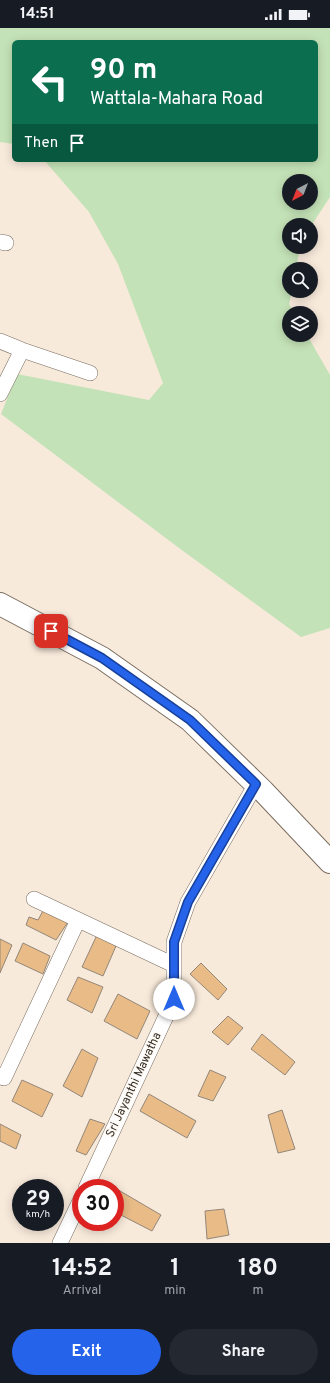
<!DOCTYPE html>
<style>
body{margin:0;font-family:Overpass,sans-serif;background:#242831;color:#f1f3f6;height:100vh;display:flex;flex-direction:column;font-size:15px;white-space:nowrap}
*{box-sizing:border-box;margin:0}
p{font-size:13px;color:#9ea1a6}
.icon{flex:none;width:22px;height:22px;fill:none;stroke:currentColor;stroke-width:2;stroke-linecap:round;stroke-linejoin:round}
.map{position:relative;height:1215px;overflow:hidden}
.side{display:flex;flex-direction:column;background:#171b24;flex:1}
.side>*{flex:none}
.hud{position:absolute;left:12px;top:12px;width:306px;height:122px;border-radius:6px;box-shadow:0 2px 10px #0003;background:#0b6e4f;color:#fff;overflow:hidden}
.needle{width:26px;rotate:222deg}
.controls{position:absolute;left:282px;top:146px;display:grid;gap:8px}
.controls a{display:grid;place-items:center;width:36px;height:36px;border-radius:50%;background:#171b24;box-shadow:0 2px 10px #0003;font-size:20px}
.speed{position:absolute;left:12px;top:1151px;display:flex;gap:8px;font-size:20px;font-weight:700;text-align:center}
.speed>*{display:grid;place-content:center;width:52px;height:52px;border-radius:50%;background:#171b24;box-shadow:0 2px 10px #0003;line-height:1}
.speed small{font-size:10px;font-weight:400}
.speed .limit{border:6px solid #d22;background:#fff;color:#111}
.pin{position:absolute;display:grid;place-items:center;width:34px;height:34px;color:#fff;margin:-17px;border-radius:8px;box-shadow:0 2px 6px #0006}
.me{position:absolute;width:44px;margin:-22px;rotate:0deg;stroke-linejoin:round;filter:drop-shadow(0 0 3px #0008)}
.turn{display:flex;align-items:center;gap:14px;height:84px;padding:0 12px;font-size:18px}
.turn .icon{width:52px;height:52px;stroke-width:2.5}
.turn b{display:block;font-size:28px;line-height:34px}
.then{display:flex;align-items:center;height:38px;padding:0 12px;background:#0003;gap:8px;font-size:15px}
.eta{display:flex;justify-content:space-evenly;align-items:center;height:68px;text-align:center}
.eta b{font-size:24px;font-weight:700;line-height:28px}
.action{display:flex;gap:8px;margin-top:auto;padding:8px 12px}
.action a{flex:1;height:46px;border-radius:24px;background:#2563eb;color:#fff;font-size:16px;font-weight:700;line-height:46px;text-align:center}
.action a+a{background:#242831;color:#f1f3f6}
.status{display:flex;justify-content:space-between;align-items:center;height:28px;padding:0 20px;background:#171b24;direction:ltr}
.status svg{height:11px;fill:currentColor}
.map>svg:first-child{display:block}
.green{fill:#c4e2b7;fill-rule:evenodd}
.building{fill:#e8bb87;stroke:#938779}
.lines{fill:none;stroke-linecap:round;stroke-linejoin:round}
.street-casing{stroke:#796d60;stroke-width:16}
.primary-casing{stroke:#796d60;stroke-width:24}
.street{stroke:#fff;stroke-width:15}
.primary{stroke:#fff;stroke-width:22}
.route-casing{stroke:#184099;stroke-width:10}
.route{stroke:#2563eb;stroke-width:7}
.labels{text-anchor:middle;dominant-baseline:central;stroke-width:3;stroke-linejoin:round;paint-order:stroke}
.street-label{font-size:12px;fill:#332e28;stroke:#fef9f3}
</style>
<div class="status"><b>14:51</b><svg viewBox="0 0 49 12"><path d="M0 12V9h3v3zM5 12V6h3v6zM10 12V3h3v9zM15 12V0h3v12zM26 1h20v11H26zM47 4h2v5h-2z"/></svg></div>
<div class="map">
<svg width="330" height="1215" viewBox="0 0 330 1215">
<rect width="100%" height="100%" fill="#f8eadb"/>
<path class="green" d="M0 0H330V169L311 198V197H289V219H300L296 241H289V263H292L289 276 294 285H289V307H307L330 347V600L301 609 179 520 1 386 17 346 149 372 163 355 118 236 89 184 44 132H316V14H14V116L0 114ZM289 153H311V175H289Z"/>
<path class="building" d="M44 881 68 894 56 912 26 897 29 889 38 892Z
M97 907 116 918 103 948 82 939Z
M0 911 12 917 0 945Z
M23 915 50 928 43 946 15 933Z
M201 935 227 961 218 972 190 946Z
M78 949 103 959 92 985 67 972Z
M118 966 150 983 137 1011 104 993Z
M228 988 243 1000 228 1017 212 1004Z
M262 1006 295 1034 285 1047 251 1021Z
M82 1021 98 1030 82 1069 63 1058Z
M210 1042 226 1049 213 1073 198 1068Z
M22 1052 53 1066 42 1089 12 1073Z
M149 1066 196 1093 187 1110 140 1083Z
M282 1082 295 1121 278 1125 268 1087Z
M90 1091 105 1096 86 1127 76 1123Z
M0 1096 21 1107 16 1121 0 1113Z
M115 1160 161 1187 152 1203 115 1184Z
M224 1181 229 1207 207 1211 205 1183Z"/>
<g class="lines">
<g class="street-casing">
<path id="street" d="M0 214 6 215
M0 313 22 322 90 345
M0 366 22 322
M34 871 174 937
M0 1048 4 1050 78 892
M86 1160 174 971V914L188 874 256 756
M60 1215 81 1171"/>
</g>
<g class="primary-casing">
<path id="primary" d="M0 576 102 630 190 692 263 763 330 834"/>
</g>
<use href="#street" class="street"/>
<use href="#primary" class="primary"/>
</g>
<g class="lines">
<g class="route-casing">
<path id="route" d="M51 603 102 630 190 692 256 756 188 874 174 914V971"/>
</g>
<use href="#route" class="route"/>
</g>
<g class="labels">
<g class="street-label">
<text transform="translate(134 1057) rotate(-65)">Sri Jayanthi Mawatha</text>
</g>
</g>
</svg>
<div class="controls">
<a><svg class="needle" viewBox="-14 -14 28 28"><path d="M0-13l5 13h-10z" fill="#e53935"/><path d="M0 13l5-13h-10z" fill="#9ea1a6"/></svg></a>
<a><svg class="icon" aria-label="sound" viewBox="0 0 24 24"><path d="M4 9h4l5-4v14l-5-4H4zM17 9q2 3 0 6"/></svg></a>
<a><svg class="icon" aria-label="search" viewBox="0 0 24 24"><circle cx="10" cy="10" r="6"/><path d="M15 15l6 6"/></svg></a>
<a><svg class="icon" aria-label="layers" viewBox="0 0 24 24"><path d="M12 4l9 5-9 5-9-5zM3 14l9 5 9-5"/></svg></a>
</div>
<div class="speed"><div>29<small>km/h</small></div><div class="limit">30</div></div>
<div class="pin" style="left:51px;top:603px;background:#d93025"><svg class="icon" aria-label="arrive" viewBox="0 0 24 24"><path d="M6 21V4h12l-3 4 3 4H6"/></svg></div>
<svg class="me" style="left:174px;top:971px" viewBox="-20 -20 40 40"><circle r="19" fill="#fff"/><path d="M0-13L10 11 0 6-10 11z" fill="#2563eb"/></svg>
<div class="hud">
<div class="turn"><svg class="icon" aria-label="left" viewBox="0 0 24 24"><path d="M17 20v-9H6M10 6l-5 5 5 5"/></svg><div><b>90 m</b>Wattala-Mahara Road</div></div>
<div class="then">Then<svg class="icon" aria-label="arrive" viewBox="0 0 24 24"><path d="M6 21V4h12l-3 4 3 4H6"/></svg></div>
</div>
</div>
<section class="side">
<div class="eta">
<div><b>14:52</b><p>Arrival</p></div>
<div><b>1</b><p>min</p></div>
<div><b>180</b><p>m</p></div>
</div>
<div class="action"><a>Exit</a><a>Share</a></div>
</section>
